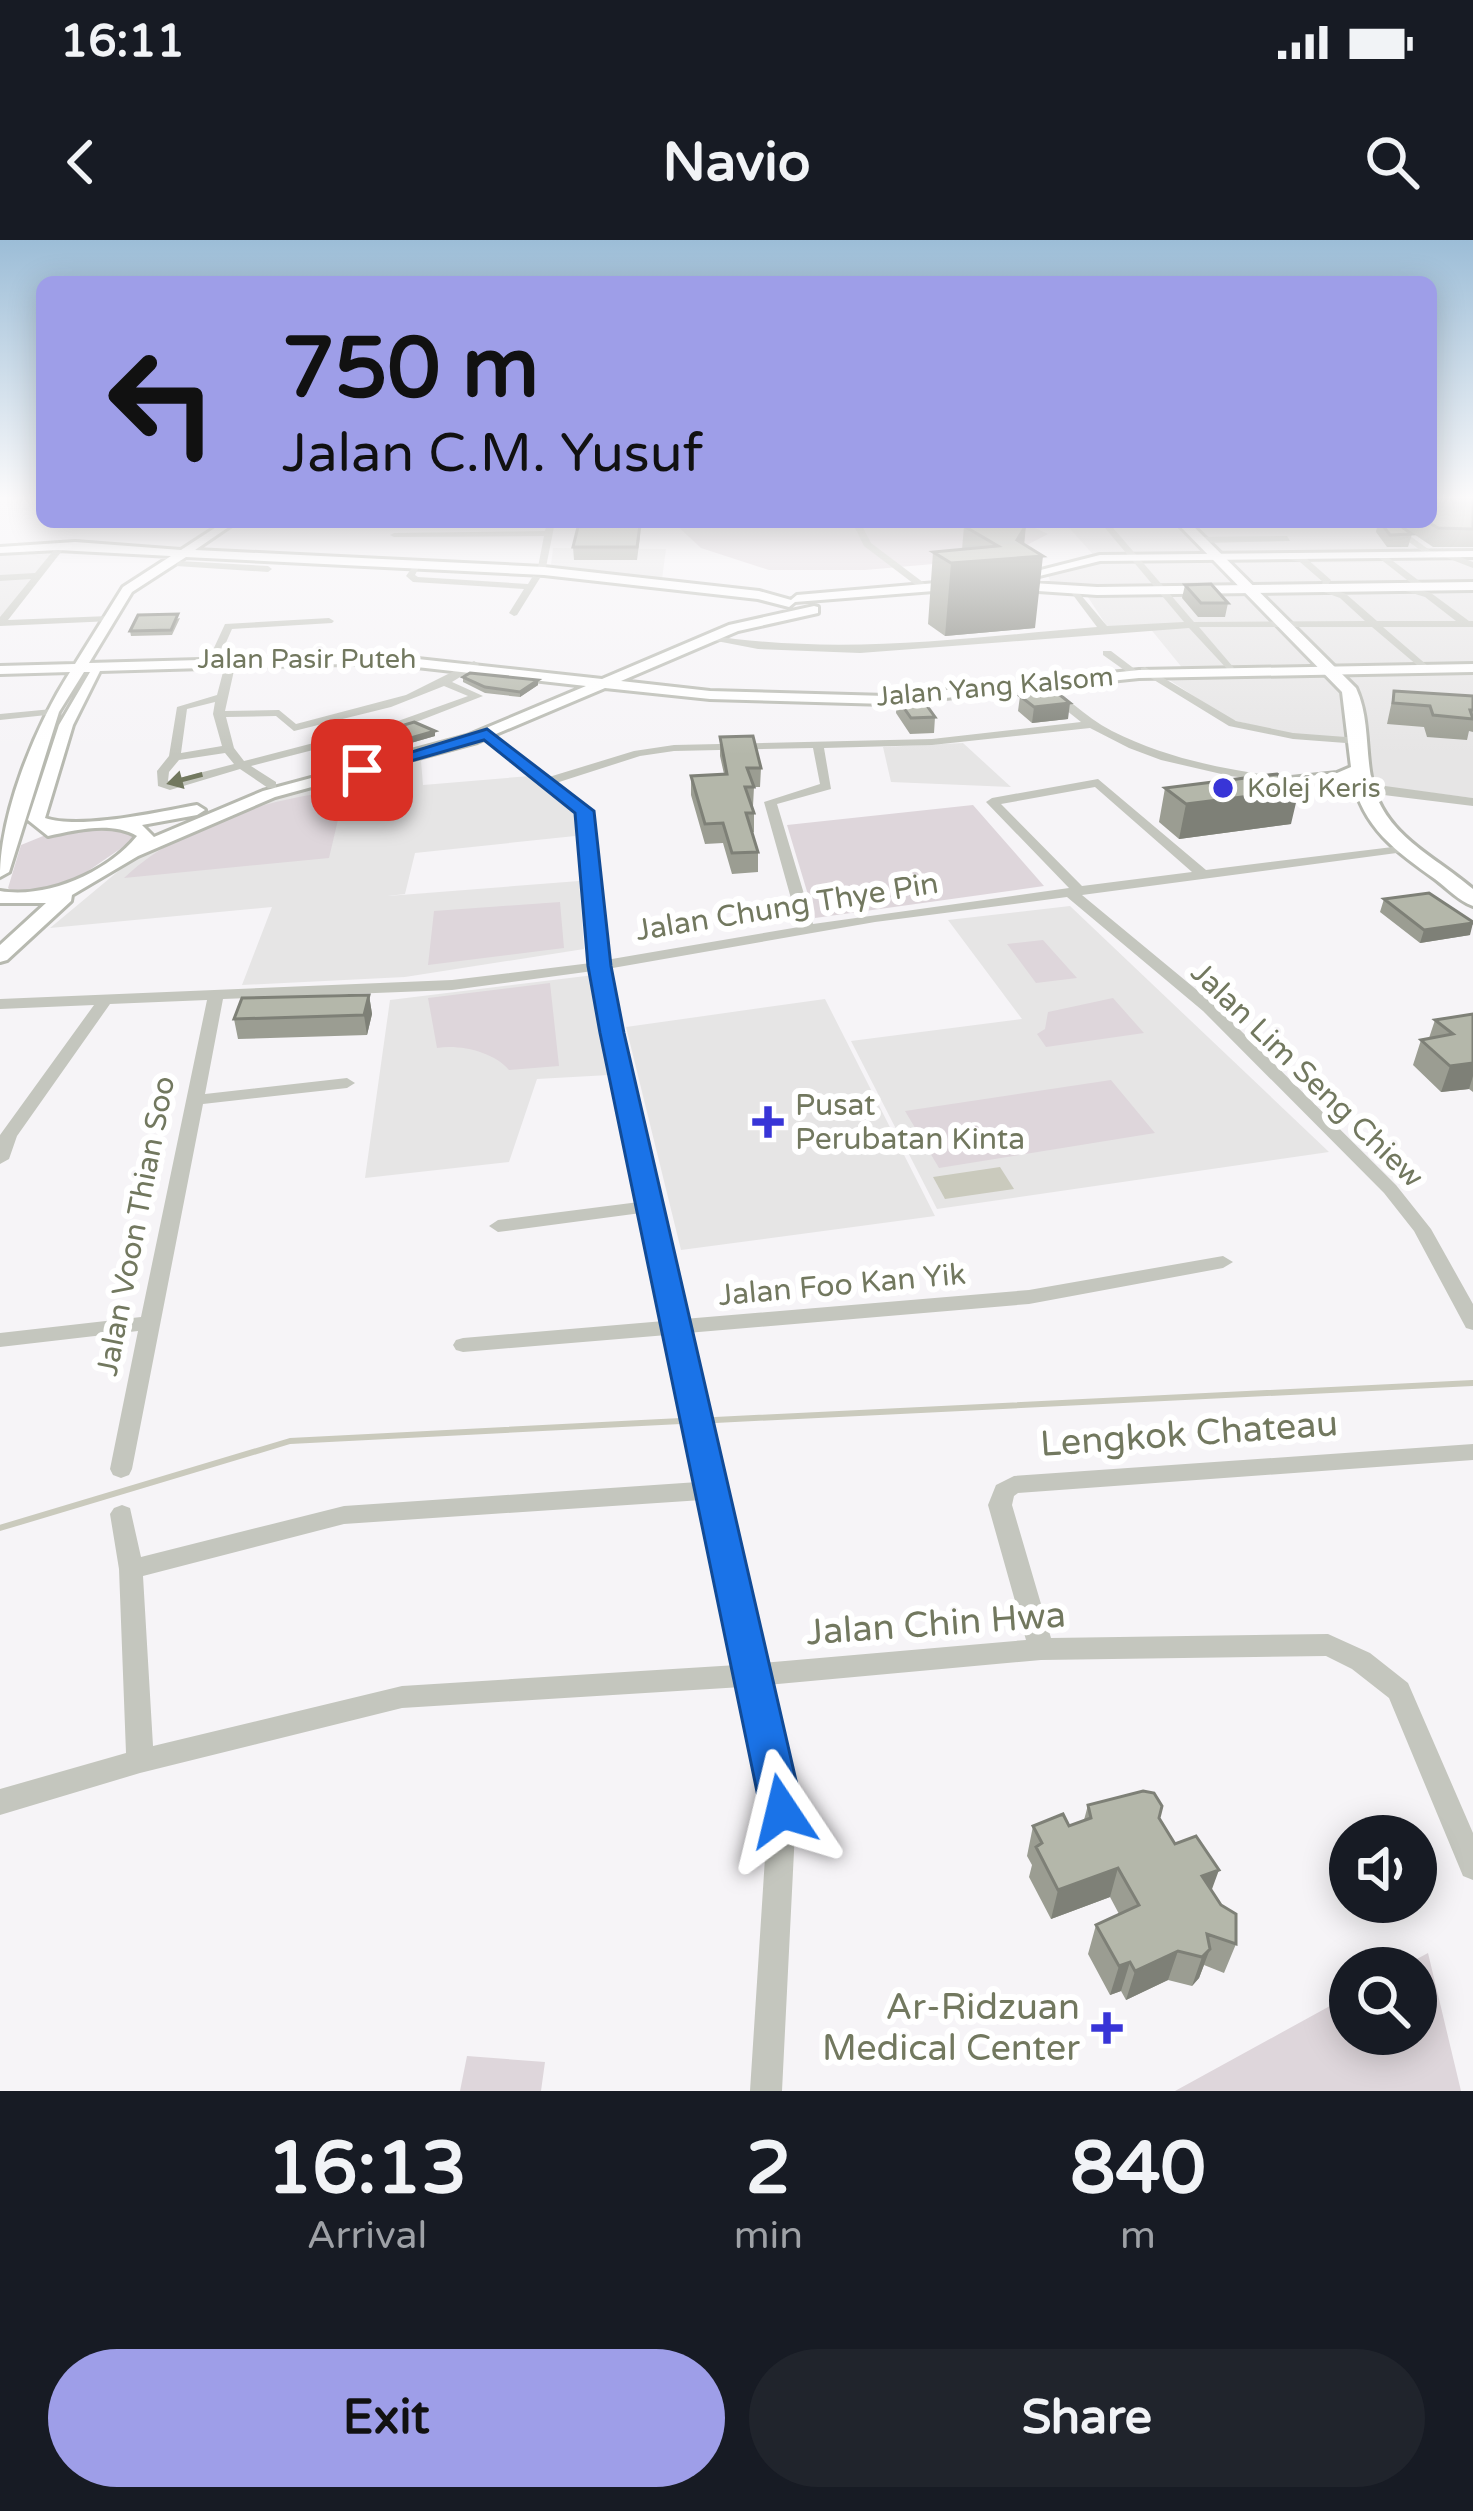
<!DOCTYPE html>
<style>
body{margin:0;font-family:"Varela Round",sans-serif;background:#20242c;color:#f1f3f6;height:100vh;display:flex;flex-direction:column;font-size:45px;white-space:nowrap}
*{box-sizing:border-box;margin:0}
p{font-size:39px;color:#9ea1a6}
.icon{flex:none;width:66px;height:66px;fill:none;stroke:currentColor;stroke-width:2;stroke-linecap:round;stroke-linejoin:round}
.map{position:relative;height:1851px;overflow:hidden}
.panel{display:flex;flex-direction:column;background:#171b24;flex:1}
.panel>*{flex:none}
.banner{position:absolute;left:36px;top:36px;width:1401px;height:252px;border-radius:18px;box-shadow:0 6px 30px #0003;background:#9e9ee8;color:#111;overflow:hidden}
.buttons{position:absolute;left:1329px;top:1575px;display:grid;gap:24px}
.buttons a{display:grid;place-items:center;width:108px;height:108px;border-radius:50%;background:#171b24;box-shadow:0 6px 30px #0003;font-size:60px}
.pin{position:absolute;display:grid;place-items:center;width:102px;height:102px;color:#fff;margin:-51px;border-radius:24px;box-shadow:0 6px 18px #0006}
.me{position:absolute;width:132px;margin:-66px;rotate:350deg;stroke-linejoin:round;filter:drop-shadow(0 0 9px #0008)}
.turn{display:flex;align-items:center;gap:42px;height:252px;padding:0 48px;font-size:54px}
.turn .icon{width:156px;height:156px;stroke-width:2.5}
.turn b{display:block;font-size:84px;line-height:102px}
.eta{display:flex;justify-content:space-evenly;align-items:center;height:204px;text-align:center}
.eta b{font-size:72px;font-weight:700;line-height:84px}
.action{display:flex;gap:24px;margin-top:auto;padding:24px 48px}
.action a{flex:1;height:138px;border-radius:72px;background:#9e9ee8;color:#111;font-size:48px;font-weight:700;line-height:138px;text-align:center}
.action a+a{background:#20242c;color:#f1f3f6}
.status{display:flex;justify-content:space-between;align-items:center;height:84px;padding:0 60px;background:#171b24;direction:ltr}
.status svg{height:33px;fill:currentColor}
header{display:flex;justify-content:space-between;align-items:center;height:156px;padding:0 48px;background:#171b24;font-size:54px;font-weight:700}
.map>svg:first-child{display:block}
.built{fill:#e6e5e5}
.green{fill:#ded6db}
.water{fill:#cacabd}
.lines{fill:none;stroke-linecap:round;stroke-linejoin:round}
.stream{stroke:#cacabd;stroke-width:6}
.major-casing{stroke:#b7b9b0;stroke-width:6}
.highway-casing{stroke:#b6b8b0;stroke-width:6}
.minor{fill:#c4c6be;fill-rule:evenodd}
.major{fill:#fff;fill-rule:evenodd}
.highway{fill:#fff;fill-rule:evenodd}
.wall{fill:#9b9d92}
.shaded-wall{fill:#7e8077}
.building{fill:#b4b7aa;stroke:#7e8077;stroke-width:3}
.oneway{fill:#72785f}
.route{fill:#1a73e8;stroke:#114b97;stroke-width:3}
.poi-dot{fill:#3835d7;stroke:#fff;stroke-width:4.5}
.labels{text-anchor:middle;dominant-baseline:central;stroke-width:12;stroke-linejoin:round;paint-order:stroke}
.far-street-label{font-size:27px;fill:#72785f;stroke:#fff}
.far-poi-label{font-size:27px;fill:#72785f;stroke:#fff;text-anchor:start}
.street-label{font-size:30px;fill:#72785f;stroke:#fff}
.poi-label{font-size:30px;fill:#72785f;stroke:#fff;text-anchor:start}
.near-street-label{font-size:36px;fill:#72785f;stroke:#fff}
.near-poi-label{font-size:36px;fill:#72785f;stroke:#fff;text-anchor:end}
</style>
<div class="status"><b>16:11</b><svg viewBox="0 0 49 12"><path d="M0 12V9h3v3zM5 12V6h3v6zM10 12V3h3v9zM15 12V0h3v12zM26 1h20v11H26zM47 4h2v5h-2z"/></svg></div>
<header><svg class="icon" aria-label="back" viewBox="0 0 24 24"><path d="M15 5l-7 7 7 7"/></svg>Navio<svg class="icon" aria-label="search" viewBox="0 0 24 24"><circle cx="10" cy="10" r="6"/><path d="M15 15l6 6"/></svg></header>
<div class="map">
<svg width="1473" height="1851" viewBox="0 0 1473 1851">
<rect width="100%" height="100%" fill="#f6f4f7"/>
<path class="built" d="M1473 255V558L1370 545 1359 499 1286 494 1229 479 1157 432 1184 430 1149 387 1108 388 1084 351 1050 341 1047 331 1097 319 1064 282H1431Z
M553 308 666 309 662 339 551 325Z
M60 309 0 384V312Z
M963 503 1011 547 891 542 883 507Z
M421 521 423 545 530 536 575 569V596L415 613 405 654 388 656 579 641 584 709 405 737 242 745 272 667 50 688 140 613 278 555Z
M1070 666 1329 912 937 969 851 801 1022 779 948 680Z
M594 735 609 835 537 839 509 922 365 938 390 760Z
M825 759 935 976 681 1010 626 787Z"/>
<path class="green" d="M673 282H1022L1048 294 1002 318 865 330H769L701 308Z
M345 550 329 618 124 638C180 585 269 558 345 550Z
M973 565 1044 646 815 678 787 585Z
M114 587 133 592 136 598 59 651 13 653 8 648 21 605 53 592Z
M560 662 564 708 428 725 434 671Z
M1043 700 1077 738 1036 743 1007 704Z
M550 743 559 826 509 830C494 812 460 804 437 808L428 758Z
M1113 758 1144 793 1046 807 1037 794 1045 789 1048 772Z
M1111 840 1155 893 939 928 905 871Z
M1428 1713 1461 1851H1175L1350 1755V1794H1416V1728H1400Z
M467 1816 545 1822 541 1851H460Z"/>
<path class="water" d="M1000 927 1014 949 945 959 933 937Z"/>
<g class="lines">
<path class="stream" d="M715 1180 1473 1143
M0 1288 290 1201 681 1181"/>
<g class="major-casing">
<path id="major" d="M224 282H236L195 310 544 327 759 351 791 360 797 355 959 341 965 345 959 349 795 362 789 367 758 359 544 335 186 317 132 352 89 423 381 415 602 439 729 385 814 366 818 367V373L738 391 621 441 710 451 887 456 1139 430 1473 424V432L1139 438 887 464 710 459 605 448 477 502 275 557 138 616 72 655 71 661 7 720 0 722V705L46 663H0V651C46 659 107 633 137 596 111 581 76 590 48 596L28 580 59 485 90 432H84L59 472 9 632 0 637C0 573 35 487 70 432L0 434V426L75 424 123 347 171 316 58 310 0 313V307L75 302 181 310ZM381 423 586 446 467 496 263 551 154 597 142 585 197 575 205 570 197 565C158 572 80 590 45 578L73 485 100 431Z
M1473 311V317L1100 321 1011 343 1005 339 1100 315Z
M1014 342 1097 347 1473 342V350L1097 355 1010 349Z"/>
</g>
<g class="highway-casing">
<path id="highway" d="M1176 282H1189L1356 448C1368 474 1366 504 1370 531 1378 593 1431 613 1473 649V666C1459 661 1447 648 1435 639 1397 612 1362 587 1353 539L1291 546V538L1337 533 1351 527 1342 452Z"/>
</g>
<path class="minor" d="M547 282H555L546 327 542 330 538 327 544 296 394 297 390 295 394 293 545 291Z
M852 282H860L871 303 928 346V350H922L864 306Z
M1100 282H1108L1194 382 1365 381 1340 358 1318 350 1323 342 1300 322 1283 318 1286 313 1306 318 1331 340 1327 347 1346 354 1377 381H1456L1425 357 1399 349 1402 344 1431 353 1469 381H1473V387H1383L1428 426 1429 428 1424 431 1372 387H1199L1234 428 1229 431 1189 388 860 413 758 409 701 398 706 395C843 416 961 398 1097 387L1070 351 1075 348 1107 386 1184 382Z
M1382 282H1391L1435 314 1428 316Z
M1287 296 1290 301 1199 303 1195 300 1199 297Z
M58 305 65 307 8 380 109 376 114 379 112 381 0 386V377L31 339 0 341V335L35 333Z
M1445 311 1473 322V328L1442 316Z
M1389 312 1393 315 1389 318 1422 343V347H1416L1379 318Z
M179 321 268 326 272 329 268 332 176 326Z
M416 322 420 325 415 335 418 337 528 344 533 336 540 338 517 375 514 376 509 373 524 349 413 342 406 336Z
M329 378 334 381 332 383 232 389 216 425 207 423 225 384Z
M1103 411H1111L1136 430 1127 432 1103 415Z
M232 414 237 417 225 471 279 470 296 484 406 455 474 421 479 424 478 426 452 442 483 456 406 486 251 526 276 542V548H268L240 529 170 550 158 546 157 531 169 516 177 467 217 455 227 417ZM444 446 468 456 398 481 244 521 234 508 226 477 276 476 294 491 391 467ZM215 462 213 474 222 506 181 513 187 469ZM225 513 234 524 168 541 169 532 179 520Z
M1145 427 1236 481 1293 493 1359 498 1365 501 1359 504 1293 499 1229 486 1141 432V428Z
M1036 438C1063 452 1084 477 1112 491 1189 530 1274 536 1358 546L1363 543 1473 558V566L1230 536 1161 520 1129 508 1090 488 932 505 824 508 831 549 777 564 813 684 1069 648 986 562 992 558 1098 539 1206 630 1409 605V611L1404 612 1082 655 1215 765 1396 945 1431 989 1473 1064V1090L1466 1088 1414 991 1384 953 1203 771 1067 657 875 682 607 729 684 1079 1029 1050 1223 1016 1233 1022 1223 1028 1029 1064 687 1093 721 1244 725 1250 724 1253 762 1423 1026 1400 988 1265 996 1245 1014 1236 1473 1204V1220L1018 1253 1014 1256 1012 1265 1051 1398 1328 1394 1370 1413 1408 1443 1473 1593V1640L1463 1636 1389 1458 1352 1429 1326 1416 1041 1420 767 1445 796 1571 782 1851H750L768 1571 742 1447 402 1468 140 1533 0 1575V1549L126 1513 119 1329 110 1274 114 1268 122 1265 130 1268 141 1317 344 1266 698 1242 667 1095 463 1112 456 1110 453 1105 456 1100 463 1098 664 1081 641 973 498 992 489 986 498 980 639 962 593 731 452 750 223 759 205 854 347 838 355 843 347 848 203 864 132 1229 129 1235 121 1238 113 1235 110 1229 138 1091 0 1107V1093L141 1077 207 760 110 764 17 896 9 919 0 924V895L94 765 0 769V759L452 740 591 723 579 572 482 496V492H490L549 537 634 511 674 505 932 499 1081 482 1032 443V439ZM813 508 820 544 764 562 799 687 606 720 591 571 556 543 640 516 674 511ZM1095 547 1192 632 1082 646 1001 564ZM702 1260 737 1425 402 1446 153 1506 143 1336 344 1284Z
M52 469 56 470V474L0 480V474Z"/>
<use href="#major" class="major"/>
<use href="#highway" class="highway"/>
</g>
<path class="wall" d="M1473 255V307H1433L1396 282H1431Z
M1378 282H1395L1412 294 1408 307H1387L1376 292Z
M964 286 1024 305 1035 388 945 396 928 384 933 312 962 310Z
M640 297 637 320H574L573 307Z
M1185 345 1228 363 1225 377H1198L1182 358Z
M180 378 172 395 131 396 130 391Z
M463 437 538 440V445L520 457 485 453 463 442Z
M1394 451 1473 456V492L1469 491 1467 500 1427 497 1424 487 1387 484Z
M1020 456 1068 479 1032 483 1018 471Z
M897 458 935 477 934 493 910 494 896 473Z
M384 491 435 496 397 507 384 496Z
M720 497 761 528 760 547H754L753 566H752L754 573V592L752 593 758 612V632L732 634 723 603 705 604 691 555V536L724 534 720 516Z
M1165 548 1291 584 1179 599 1159 582Z
M1384 659 1470 695 1420 703 1380 672Z
M369 755 372 774 367 795 238 799 234 779Z
M1473 774V852L1469 849 1441 852 1413 825 1421 800 1429 798 1435 780Z
M1088 1565 1159 1578 1175 1604 1212 1651 1236 1704 1224 1733 1204 1725 1199 1738 1192 1746 1168 1740 1126 1760 1121 1751 1110 1755 1088 1714 1096 1685 1119 1674 1110 1657 1051 1679 1029 1637 1032 1625 1027 1616 1033 1586H1069L1084 1580Z"/>
<path class="shaded-wall" d="M1026 285 1023 318 1043 316 1035 388 945 396 951 323 1017 300Z
M538 440V445L520 457V452Z
M1070 463 1068 479 1032 483 1034 467Z
M435 491V496L397 507V502Z
M1299 550 1291 584 1179 599 1186 564Z
M1473 683 1470 695 1420 703 1424 690Z
M369 755 372 774 367 795 364 775Z
M1473 823V836L1469 849 1441 852 1450 826Z
M1118 1628 1110 1657 1051 1679 1058 1650Z
M1219 1630 1208 1660 1202 1636Z
M1210 1709 1199 1738 1192 1746 1202 1717Z
M1178 1711 1168 1740 1126 1760 1135 1731Z
M1130 1722 1121 1751 1110 1755 1119 1726Z"/>
<path class="building" d="M1431 255H1473V289L1438 288 1428 282H1431Z
M1014 282 1026 285 1017 300 1043 316 951 323 933 312 998 306 964 286Z
M1380 282H1395L1412 294 1390 295Z
M640 285 637 307H573L578 287Z
M1211 344 1228 363H1201L1185 345Z
M178 374 171 390 130 391 138 375Z
M470 433 538 440 520 452 485 447 463 437Z
M1055 451 1070 463 1034 467 1020 456Z
M1394 451 1473 456V470H1470L1473 479 1433 475 1430 466 1393 463Z
M920 456 935 477 911 478 897 458Z
M414 482 435 491 397 502 384 491Z
M753 496 761 528H747L754 547H745L754 573H746L758 612 732 613 723 583 705 584 691 536 727 534 720 497Z
M1277 534 1299 550 1186 564 1165 548Z
M1429 653 1473 682V683L1424 690 1384 659Z
M369 755 364 775 234 779 242 758Z
M1473 774V823L1450 826 1421 800 1453 794 1435 780Z
M1143 1551 1154 1553 1162 1566 1159 1578 1175 1604 1196 1596 1219 1630 1202 1636 1221 1665 1236 1674V1704L1207 1694 1210 1709 1202 1717 1178 1711 1135 1731 1130 1722 1119 1726 1096 1685 1139 1665 1118 1628 1058 1650 1036 1607 1042 1603 1033 1586 1063 1574 1069 1586 1091 1578 1088 1565Z"/>
<defs><path id="oneway-solid" d="M-6-.8H1V-3.2L6.5 0L1 3.2V.8H-6Z" transform="scale(3)"/></defs>
<use class="oneway" href="#oneway-solid" transform="translate(185 539) rotate(165)"/>
<linearGradient id="sky" x2="0" y2="1"><stop stop-color="#9cbdd7"/><stop offset="0.5" stop-color="#fbfafb"/><stop offset="1" stop-color="#fbfafb" stop-opacity="0"/></linearGradient>
<rect width="1473" height="515" fill="url(#sky)"/>
<path class="route" d="M487 489 594 571 611 726 624 793 803 1571 797 1585 782 1591 767 1585 761 1571 600 793 588 726 575 573 484 500 362 535 353 530Z"/>
<g class="poi-dot">
<circle cx="1223" cy="548" r="12"/>
<path d="M762 864h12v12h12v12h-12v12h-12v-12h-12v-12h12z"/>
<path d="M1101 1770h12v12h12v12h-12v12h-12v-12h-12v-12h12z"/>
</g>
<g class="labels">
<g class="far-street-label">
<text x="307" y="419">Jalan Pasir Puteh</text>
<text transform="translate(995 447) rotate(-5)">Jalan Yang Kalsom</text>
</g>
<g class="far-poi-label">
<text x="1247" y="548">Kolej Keris</text>
</g>
<g class="street-label">
<text transform="translate(787 667) rotate(-9)">Jalan Chung Thye Pin</text>
<text transform="translate(1307 835) rotate(44)">Jalan Lim Seng Chiew</text>
<text transform="translate(136 986) rotate(-79)">Jalan Voon Thian Soo</text>
<text transform="translate(842 1045) rotate(-5)">Jalan Foo Kan Yik</text>
</g>
<g class="poi-label">
<text x="795" y="865">Pusat<tspan x="795" dy="34">Perubatan Kinta</tspan></text>
</g>
<g class="near-street-label">
<text transform="translate(1189 1194) rotate(-4)">Lengkok Chateau</text>
<text transform="translate(936 1384) rotate(-4)">Jalan Chin Hwa</text>
</g>
<g class="near-poi-label">
<text x="1080" y="1767">Ar-Ridzuan<tspan x="1080" dy="41">Medical Center</tspan></text>
</g>
</g>
</svg>
<div class="buttons">
<a><svg class="icon" aria-label="sound" viewBox="0 0 24 24"><path d="M4 9h4l5-4v14l-5-4H4zM17 9q2 3 0 6"/></svg></a>
<a><svg class="icon" aria-label="search" viewBox="0 0 24 24"><circle cx="10" cy="10" r="6"/><path d="M15 15l6 6"/></svg></a>
</div>
<div class="pin" style="left:362px;top:530px;background:#d93025"><svg class="icon" aria-label="arrive" viewBox="0 0 24 24"><path d="M6 21V4h12l-3 4 3 4H6"/></svg></div>
<svg class="me" style="left:782px;top:1571px" viewBox="-20 -20 40 40"><path d="M0-17L14 15 0 8-14 15z" fill="#1a73e8" stroke="#fff" stroke-width="4"/></svg>
<div class="banner">
<div class="turn"><svg class="icon" aria-label="left" viewBox="0 0 24 24"><path d="M17 20v-9H6M10 6l-5 5 5 5"/></svg><div><b>750 m</b>Jalan C.M. Yusuf</div></div>
</div>
</div>
<section class="panel">
<div class="eta">
<div><b>16:13</b><p>Arrival</p></div>
<div><b>2</b><p>min</p></div>
<div><b>840</b><p>m</p></div>
</div>
<div class="action"><a>Exit</a><a>Share</a></div>
</section>
